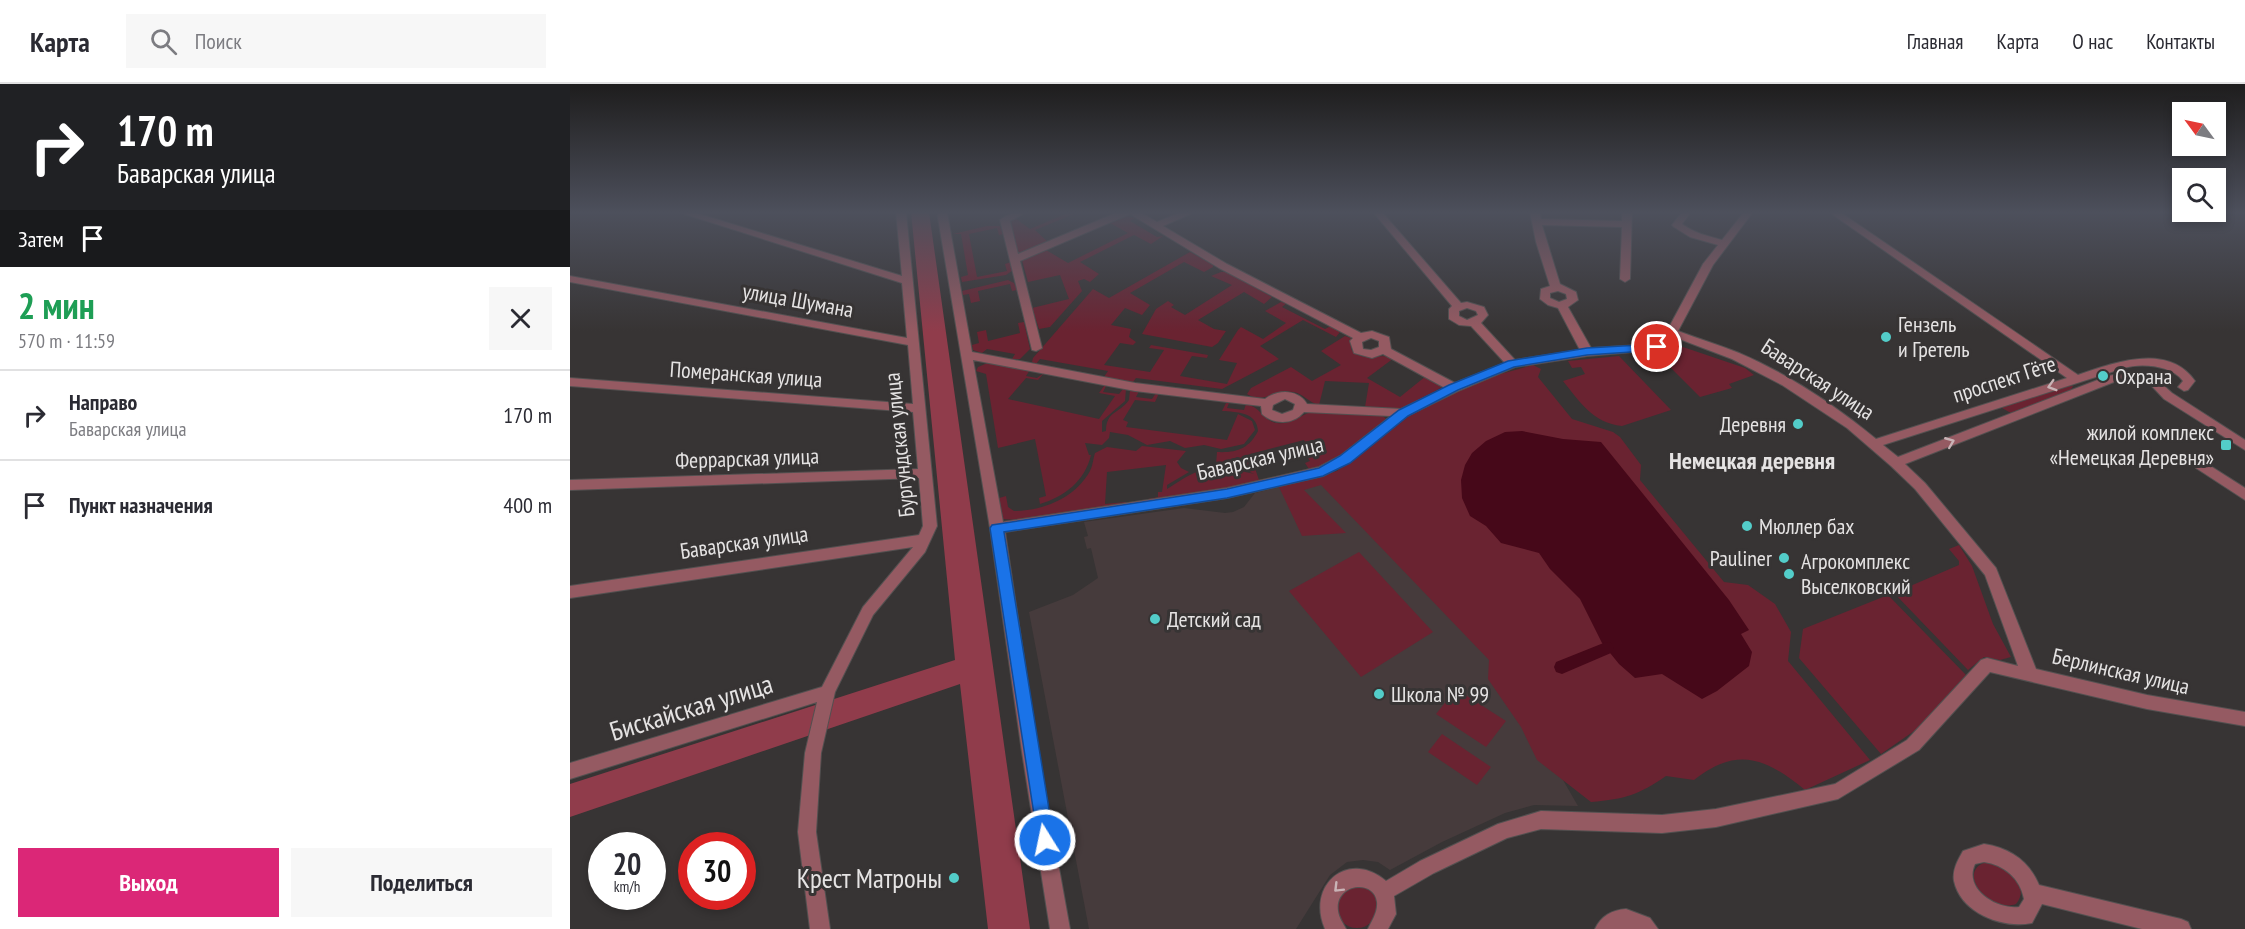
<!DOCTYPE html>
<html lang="ru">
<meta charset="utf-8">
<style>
body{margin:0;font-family:"PT Sans Narrow",sans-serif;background:#f7f7f7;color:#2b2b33;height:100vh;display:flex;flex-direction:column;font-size:22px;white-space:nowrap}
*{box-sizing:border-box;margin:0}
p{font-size:20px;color:#7c7c81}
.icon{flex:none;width:33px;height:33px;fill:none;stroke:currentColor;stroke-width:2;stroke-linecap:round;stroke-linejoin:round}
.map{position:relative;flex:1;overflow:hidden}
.details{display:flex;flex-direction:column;background:#fff;width:570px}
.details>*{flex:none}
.guide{background:#202124;color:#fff;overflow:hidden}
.needle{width:39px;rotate:303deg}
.buttons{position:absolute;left:1602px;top:18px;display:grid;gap:12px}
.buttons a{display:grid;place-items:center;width:54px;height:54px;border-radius:0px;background:#fff;box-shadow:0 3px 9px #0003;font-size:30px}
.speed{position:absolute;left:18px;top:748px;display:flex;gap:12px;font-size:30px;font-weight:700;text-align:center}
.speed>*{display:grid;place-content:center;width:78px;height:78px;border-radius:50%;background:#fff;box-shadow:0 3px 9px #0003;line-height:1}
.speed small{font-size:15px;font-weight:400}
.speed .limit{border:9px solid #d22;background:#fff;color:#111}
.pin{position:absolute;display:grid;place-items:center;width:51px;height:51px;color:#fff;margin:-26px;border:3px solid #fff;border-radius:50%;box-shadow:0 2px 6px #0007}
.me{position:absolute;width:66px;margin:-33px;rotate:350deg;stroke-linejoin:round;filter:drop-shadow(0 0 4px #0008)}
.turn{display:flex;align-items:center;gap:21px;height:126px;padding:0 18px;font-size:27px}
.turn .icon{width:78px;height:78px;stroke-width:2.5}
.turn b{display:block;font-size:42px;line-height:51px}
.then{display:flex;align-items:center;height:57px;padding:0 18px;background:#0003;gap:12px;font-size:22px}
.round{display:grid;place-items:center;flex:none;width:63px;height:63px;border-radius:0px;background:#f7f7f7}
.headline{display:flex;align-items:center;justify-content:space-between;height:102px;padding:0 18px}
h1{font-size:36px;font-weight:700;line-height:45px;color:#1e9e55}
.primary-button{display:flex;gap:12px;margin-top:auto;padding:12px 18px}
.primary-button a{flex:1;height:69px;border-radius:0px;background:#db2777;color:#fff;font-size:24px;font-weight:700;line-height:69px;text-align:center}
.primary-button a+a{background:#f7f7f7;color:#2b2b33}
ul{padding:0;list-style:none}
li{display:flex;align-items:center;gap:18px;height:90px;padding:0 18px;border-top:2px solid #e1e1e2}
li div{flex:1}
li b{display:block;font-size:22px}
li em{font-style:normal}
header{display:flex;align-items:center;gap:36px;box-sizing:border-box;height:84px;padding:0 30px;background:#fff;border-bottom:2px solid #e1e1e2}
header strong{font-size:28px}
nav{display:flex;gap:33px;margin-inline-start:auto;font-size:21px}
.search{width:420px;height:54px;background:#f7f7f7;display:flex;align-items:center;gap:15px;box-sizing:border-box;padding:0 21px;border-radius:0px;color:#7c7c81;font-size:22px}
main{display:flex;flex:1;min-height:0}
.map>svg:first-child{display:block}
.built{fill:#463b3c}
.green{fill:#6a2331}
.forest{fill:#903c4b}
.water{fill:#460819}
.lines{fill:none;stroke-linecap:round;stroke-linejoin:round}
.canal{fill:#460819;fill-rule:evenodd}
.street-casing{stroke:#535050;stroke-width:2}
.street{fill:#955a62;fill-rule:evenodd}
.oneway{stroke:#c9b3b6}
.route{fill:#1a73e8;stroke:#114b97;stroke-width:1.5}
.poi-dot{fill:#53cdc9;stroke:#373434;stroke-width:2}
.labels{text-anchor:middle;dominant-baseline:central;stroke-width:6;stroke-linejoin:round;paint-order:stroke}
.street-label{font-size:22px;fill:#e5e3e3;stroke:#373434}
.poi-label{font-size:22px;fill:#e5e3e3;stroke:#373434;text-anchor:start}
.neighbourhood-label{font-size:24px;font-weight:bold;fill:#e5e3e3;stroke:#373434}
.near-street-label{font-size:27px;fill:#e5e3e3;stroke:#373434}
.near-poi-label{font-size:27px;fill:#e5e3e3;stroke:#373434;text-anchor:end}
</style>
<header>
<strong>Карта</strong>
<div class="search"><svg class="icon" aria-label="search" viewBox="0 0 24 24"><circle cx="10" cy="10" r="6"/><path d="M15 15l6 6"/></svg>Поиск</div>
<nav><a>Главная</a><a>Карта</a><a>О нас</a><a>Контакты</a></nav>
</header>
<main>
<section class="details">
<div class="guide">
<div class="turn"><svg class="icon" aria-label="right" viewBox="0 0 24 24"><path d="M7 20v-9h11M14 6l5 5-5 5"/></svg><div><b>170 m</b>Баварская улица</div></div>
<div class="then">Затем<svg class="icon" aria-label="arrive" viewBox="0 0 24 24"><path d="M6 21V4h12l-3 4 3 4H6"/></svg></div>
</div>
<div class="headline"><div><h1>2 мин</h1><p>570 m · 11:59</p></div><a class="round"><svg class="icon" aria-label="close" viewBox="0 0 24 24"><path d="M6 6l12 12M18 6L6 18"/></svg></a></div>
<ul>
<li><svg class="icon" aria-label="right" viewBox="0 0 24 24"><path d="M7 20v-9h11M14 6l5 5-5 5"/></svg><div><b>Направо</b><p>Баварская улица</p></div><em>170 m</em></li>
<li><svg class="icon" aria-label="arrive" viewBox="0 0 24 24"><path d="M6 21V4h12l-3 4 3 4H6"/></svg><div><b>Пункт назначения</b></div><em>400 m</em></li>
</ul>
<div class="primary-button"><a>Выход</a><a>Поделиться</a></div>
</section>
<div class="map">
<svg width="1675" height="845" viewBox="0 0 1675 845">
<rect width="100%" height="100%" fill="#373434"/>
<path class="built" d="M801 364 1008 722 964 721 935 729 872 758 820 786 808 778 793 776 777 778 760 791 726 845H519L459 528 503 511 528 494 521 464 517 465 514 453 518 452 514 438 614 424 655 429 663 428 674 423 685 409 771 387Z"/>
<path class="green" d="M500 128H509L465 146 479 159 451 170 448 168 440 136 445 134 460 145Z
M557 132 565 134 560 137 587 153 593 152 581 160 564 151 510 178 529 190 520 198 514 195 508 197 512 207 480 243 469 245 462 224 499 215 490 191 458 198 452 176 476 166 498 179 558 149 540 139Z
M417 142H430L433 150 429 151 427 144 399 150 407 193 437 187 435 180 441 178 443 186 436 191 392 198 391 193 398 191 391 150H383Z
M620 168 643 180V183L634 188 614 178 560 209 580 221 572 231 555 224 541 241 561 245 559 253 566 258 563 261 550 259 534 281 580 288 594 266 579 264 581 261 638 271 637 274 622 272 610 292 657 300 667 279 649 276 668 246 671 243 693 255 716 239 695 227 711 218 717 219 712 223 755 245 761 242 770 248 766 253 733 236 690 262 709 275 652 305 566 294 563 298 534 293 538 287 470 275 466 280 462 278 463 274 523 205 539 214Z
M651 188H658L702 213 694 220 674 208 628 236 644 245 656 247 648 259 642 263 572 250 586 225 598 217 604 221 601 223 615 231 662 201 641 192Z
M438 196 444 199 447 206 442 207 440 200 408 207 410 217 401 219 399 210 393 211 392 207Z
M454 238 460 265 450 275H442L445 270 417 265 412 269 403 266 402 261 409 259 407 248 416 246 418 257 450 249 448 239Z
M775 252 781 254V265C793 280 809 268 824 274L797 294 830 313 856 292 874 302 834 325 795 323 799 299 755 297 749 321C739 319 733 309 723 308 706 304 694 321 677 310L681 304 721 283 742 297 771 281 751 267Z
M1113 263 1175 284 1184 291 1159 300 1162 304 1130 313 1088 271Z
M1049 272 1101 326 1052 342C1023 339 1010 318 993 297L1015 290 1011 283 1002 284 998 277Z
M420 278 460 286 456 292 467 294 474 289 468 296 456 294 438 315 529 335 545 312 529 309 534 302H536L533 308 549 310 553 305H556L555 317 532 337V348L536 347C536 327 549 330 559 316L560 306 569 307 566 313 582 315 586 309H589L585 318 565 316 553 336 558 338 556 343 657 356 668 330 682 337 685 346 674 360 651 365 634 361 615 364 600 357 577 361 558 351 540 348 539 354 532 361 515 359 519 371H521C515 397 494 413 470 420L469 414 476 412 465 355 428 364 416 290 406 287 408 283Z
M963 281 971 285 968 293 1002 335 1043 348 1050 353 1071 381 1070 396 1154 498 1178 501 1205 520 1221 548 1218 577 1300 676 1235 706C1196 674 1167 662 1124 696L1096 692C1068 711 1056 715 1021 718L967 676 951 643 918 595 919 576 751 401 734 406 776 449 732 452 709 403 767 387 828 338 844 328 920 293Z
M1499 300 1503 302 1501 306 1441 329 1430 323Z
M656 319H659L657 324 674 326 676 320C691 323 693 337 707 339 721 341 729 331 742 328 759 325 793 330 812 331L817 336 756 383 729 388 739 385 735 379 740 377 736 371 740 369 734 356 680 370 689 396 710 392 711 394 579 420 578 415 588 413V408H592L596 381 537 388 535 420 556 418V422L447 436 432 435 426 415 436 412 438 423 444 427C473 427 505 414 520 387 523 381 523 375 525 369L537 363 566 367 572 362 616 367 607 378 611 384 619 388 597 401V405C632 382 642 378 684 390L674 385 646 381 647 368C666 369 679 365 688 347 687 328 667 328 652 327Z
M1389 461 1402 482 1423 540 1441 573 1430 576 1414 573 1398 586 1324 509 1389 481V477L1379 465Z
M789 468 863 548 791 593 719 507Z
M1318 511 1396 591 1347 645 1311 670 1229 574 1233 545Z
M886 605 936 637 916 663 866 630Z
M872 650 921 683 907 701 858 668Z
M1417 778C1435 780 1462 801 1446 820 1418 830 1385 786 1417 778Z
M766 823a21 21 0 1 1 42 0a21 21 0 1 1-42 0Z"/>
<path class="forest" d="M341 128H359L460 845H418L390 600 0 733V700L385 576Z"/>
<path class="water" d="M952 347 993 355 1031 358 1159 516 1179 546 1171 550 1182 568 1179 582 1147 607 1132 615 1092 590 1065 594 1049 580 1032 559 1010 515 980 485 969 469 931 459 916 442 900 432 892 414 891 396 895 381 902 369 916 357 935 348Z"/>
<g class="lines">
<path class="canal" d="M1036 558 1041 559 1044 564 1041 569 992 590 986 588 984 583 986 578Z"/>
<g class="street-casing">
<path id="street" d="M108 128H123L332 192 326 128H336L367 442 355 468 303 531 265 608 251 669 246 748 260 845H240L228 748 235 669 247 618 0 695V679L252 603 293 523 343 463 0 514V502L349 451 353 442 349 394 0 406V396L348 385 343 328 0 302V294L343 320 338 261 0 198V192L337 254 332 199Z
M367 128H377L402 268 565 299 695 315C708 305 728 305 737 320L831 325 875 304 813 270 802 274 784 269 780 257 783 254 649 184 560 130 450 177 472 264 466 267 462 266 430 136C438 129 447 128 457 128L440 137 448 170 548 128H570L587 138 611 128H625L593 142 657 180 791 249 802 247 819 253 821 265 885 299 935 279 901 242 889 241 879 235V225L882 222 803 128H812L891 219 897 218 914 223 918 231 911 239 945 276 1010 266 988 224 978 221 970 215 971 205 980 202 966 158 960 128H970L971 135 1052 137V128H1062L1060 195 1055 198 1050 195 1052 143 972 141 990 200 1006 208 1008 216 998 223 1021 264 1084 260 1097 247 1133 180 1148 161 1120 153 1104 143 1102 141 1112 128H1121L1112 140C1124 149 1138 152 1152 156L1174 128H1183L1143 181 1108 247C1129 255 1149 261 1169 269 1218 290 1265 321 1306 355L1497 294 1259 128H1270L1508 291C1543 279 1598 258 1625 297L1618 306 1614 307 1608 303 1613 297C1601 281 1571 279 1554 284L1313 361 1328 373 1538 292 1560 288 1583 292 1602 309 1675 356V366L1594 315 1579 299 1560 296 1544 298 1335 380 1355 399 1426 484 1466 585 1577 611 1675 628V642L1577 625 1420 588 1349 666 1268 715 1146 743 1092 749 971 745 937 754 864 789 824 812 826 830 818 845H798C802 836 808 828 807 818 804 794 764 800 768 827 769 834 773 839 776 845H755C736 801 778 765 816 797L850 777 928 740 971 727 1092 731 1146 725 1265 700 1337 656 1411 576 1417 574 1448 582 1415 491 1345 405 1321 382 1277 344 1212 301 1162 275 1104 253 1087 266 1017 272 945 283 888 307 837 332 780 378 753 392 657 414 435 448 468 668 500 845H480L452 668 420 444ZM988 207 996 210 997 215 989 218 980 214V209ZM897 224 906 227 908 231 897 236 889 232V227ZM801 254 809 257V263L801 266 793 265 792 258ZM403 276 565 307 691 322 692 330C704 341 723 341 734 328L821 332 770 372 749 383 657 404 433 438ZM715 315 725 320 723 326 712 330 702 326 703 321Z
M1631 376 1675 404V416L1626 384 1625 381 1626 378Z
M1414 760C1440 764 1459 777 1469 801L1611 835 1618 838 1621 845H1572L1472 820 1462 839C1432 845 1391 829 1384 797 1382 786 1388 776 1393 767ZM1414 778C1434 781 1450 794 1454 815L1449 823C1428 826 1393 806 1405 780Z
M1056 825 1080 834 1088 845H1025C1031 832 1042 826 1056 825Z"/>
</g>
<use href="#street" class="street"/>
</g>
<defs><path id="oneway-chevron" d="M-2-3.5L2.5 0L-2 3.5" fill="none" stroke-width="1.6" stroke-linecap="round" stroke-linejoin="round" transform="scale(1.5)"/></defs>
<g class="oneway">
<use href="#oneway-chevron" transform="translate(1482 302) rotate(163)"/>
<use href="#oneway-chevron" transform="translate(1380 358) rotate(-22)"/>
<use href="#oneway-chevron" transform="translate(768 804) rotate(135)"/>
</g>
<linearGradient id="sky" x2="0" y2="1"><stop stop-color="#1e1d1d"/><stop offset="0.52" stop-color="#4d505c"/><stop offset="1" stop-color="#4d505c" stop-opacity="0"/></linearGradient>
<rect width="1675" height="247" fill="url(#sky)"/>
<path class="route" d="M1087 260 1093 263 1091 266 1017 271 944 283 888 306 838 332 780 379 753 392 657 414 434 448 484 756 482 763 475 765 469 763 420 444 422 441 657 405 749 384 770 372 829 326 879 301 938 277 1017 264Z"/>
<g class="poi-dot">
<circle cx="1316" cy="253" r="6"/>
<circle cx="1533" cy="292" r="6"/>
<circle cx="1228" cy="340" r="6"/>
<rect x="1650" y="355" width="12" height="12" rx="3"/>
<circle cx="1177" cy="442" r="6"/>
<circle cx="1214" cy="474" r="6"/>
<circle cx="1219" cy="490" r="6"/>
<circle cx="585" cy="535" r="6"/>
<circle cx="809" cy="610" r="6"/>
<circle cx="384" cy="794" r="6"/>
</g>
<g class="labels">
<g class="street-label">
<text transform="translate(228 216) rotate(10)">улица Шумана</text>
<text transform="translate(176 290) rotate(4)">Померанская улица</text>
<text transform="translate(1248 295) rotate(33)">Баварская улица</text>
<text transform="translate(1434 295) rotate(-18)">проспект Гёте</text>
<text transform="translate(329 361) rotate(-96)">Бургундская улица</text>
<text transform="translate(177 374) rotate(-2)">Феррарская улица</text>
<text transform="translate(690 374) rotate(-13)">Баварская улица</text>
<text transform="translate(174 458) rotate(-8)">Баварская улица</text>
<text transform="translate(1551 587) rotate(13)">Берлинская улица</text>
</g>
<g class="poi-label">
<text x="1328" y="240">Гензель<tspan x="1328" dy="25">и Гретель</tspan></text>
<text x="1545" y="292">Охрана</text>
<text x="1216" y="340" text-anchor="end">Деревня</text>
<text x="1644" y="348" text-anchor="end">жилой комплекс<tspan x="1644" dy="25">«Немецкая Деревня»</tspan></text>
<text x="1189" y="442">Мюллер бах</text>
<text x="1202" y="474" text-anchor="end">Pauliner</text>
<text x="1231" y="477">Агрокомплекс<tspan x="1231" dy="25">Выселковский</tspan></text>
<text x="597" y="535">Детский сад</text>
<text x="821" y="610">Школа № 99</text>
</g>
<g class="neighbourhood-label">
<text x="1182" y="376">Немецкая деревня</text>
</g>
<g class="near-street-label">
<text transform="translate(121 623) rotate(-17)">Бискайская улица</text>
</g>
<g class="near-poi-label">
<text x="372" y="794">Крест Матроны</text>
</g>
</g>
</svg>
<div class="buttons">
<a><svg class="needle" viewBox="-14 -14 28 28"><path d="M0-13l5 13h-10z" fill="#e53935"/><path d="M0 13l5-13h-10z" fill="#7c7c81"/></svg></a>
<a><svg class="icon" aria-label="search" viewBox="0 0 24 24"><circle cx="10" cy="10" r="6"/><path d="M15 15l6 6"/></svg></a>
</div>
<div class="speed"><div>20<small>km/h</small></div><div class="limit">30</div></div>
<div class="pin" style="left:1087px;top:263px;background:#d93025"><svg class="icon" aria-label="arrive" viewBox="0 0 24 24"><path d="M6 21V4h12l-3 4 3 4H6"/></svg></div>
<svg class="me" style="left:475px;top:756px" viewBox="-20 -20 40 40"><circle r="17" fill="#1a73e8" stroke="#fff" stroke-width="3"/><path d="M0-11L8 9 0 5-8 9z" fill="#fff"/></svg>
</div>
</main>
